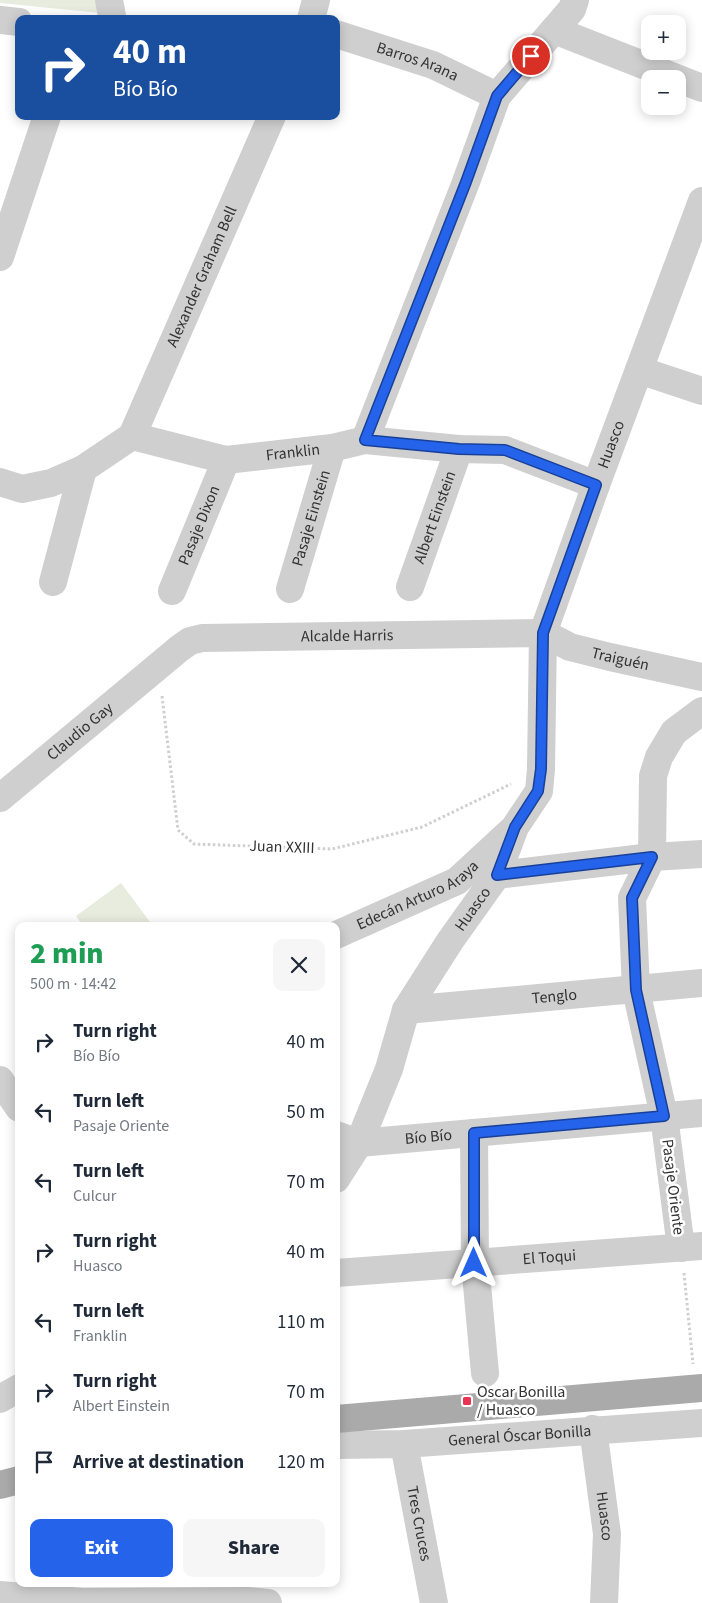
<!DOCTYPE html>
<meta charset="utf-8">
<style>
body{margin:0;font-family:"Source Sans 3",sans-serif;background:#f6f6f7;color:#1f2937;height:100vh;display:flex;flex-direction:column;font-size:19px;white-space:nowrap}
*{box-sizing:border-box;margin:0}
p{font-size:16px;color:#747a83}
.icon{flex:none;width:28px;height:28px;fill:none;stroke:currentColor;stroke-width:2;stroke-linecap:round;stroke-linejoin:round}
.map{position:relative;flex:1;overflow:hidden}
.details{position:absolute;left:15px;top:922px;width:325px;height:665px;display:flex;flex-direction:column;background:#fff;border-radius:10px;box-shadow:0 2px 12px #0003}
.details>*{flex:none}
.top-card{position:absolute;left:15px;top:15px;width:325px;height:105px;border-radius:10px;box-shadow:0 2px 12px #0003;background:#1a4fa0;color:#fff;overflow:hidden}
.buttons{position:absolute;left:641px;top:15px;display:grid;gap:10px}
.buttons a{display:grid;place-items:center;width:45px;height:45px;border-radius:10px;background:#fff;box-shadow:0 2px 12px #0003;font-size:25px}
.pin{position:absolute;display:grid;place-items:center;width:42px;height:42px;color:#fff;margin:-21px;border:2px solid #fff;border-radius:50%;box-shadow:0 1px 5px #0007}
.me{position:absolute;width:55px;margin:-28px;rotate:0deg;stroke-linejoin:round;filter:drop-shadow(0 0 4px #0008)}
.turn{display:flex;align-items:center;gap:18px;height:105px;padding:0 15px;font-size:22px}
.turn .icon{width:65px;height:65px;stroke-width:2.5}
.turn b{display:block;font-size:35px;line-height:42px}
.round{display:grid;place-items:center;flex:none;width:52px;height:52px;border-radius:10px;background:#f6f6f7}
.headline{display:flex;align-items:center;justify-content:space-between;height:85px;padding:0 15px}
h1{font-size:30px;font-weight:800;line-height:38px;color:#1e9e55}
.action{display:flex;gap:10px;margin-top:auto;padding:10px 15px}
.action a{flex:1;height:58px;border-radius:10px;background:#2563eb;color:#fff;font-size:20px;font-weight:800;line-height:58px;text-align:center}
.action a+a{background:#f6f6f7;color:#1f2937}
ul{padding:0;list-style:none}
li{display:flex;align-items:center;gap:15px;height:70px;padding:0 15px}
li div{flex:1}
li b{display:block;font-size:19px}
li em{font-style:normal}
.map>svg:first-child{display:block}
.green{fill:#e7ecde}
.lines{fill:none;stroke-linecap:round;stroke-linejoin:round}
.path{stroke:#cfcfcf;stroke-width:3;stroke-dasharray:2.5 2.5;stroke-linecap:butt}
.minor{stroke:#cfcfcf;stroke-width:28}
.major{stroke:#aaa;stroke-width:28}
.route-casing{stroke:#184099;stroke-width:12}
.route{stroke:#2563eb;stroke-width:9}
.poi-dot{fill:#e93453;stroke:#fff;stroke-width:2}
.labels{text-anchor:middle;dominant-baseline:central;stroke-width:5;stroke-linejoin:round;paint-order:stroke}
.street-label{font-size:16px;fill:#323232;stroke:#fff}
.poi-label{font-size:16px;fill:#323232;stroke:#fff;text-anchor:start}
</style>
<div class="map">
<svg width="702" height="1603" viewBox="0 0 702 1603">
<rect width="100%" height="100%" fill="#fff"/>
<path class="green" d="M0 0H98L100 13 0 3Z
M121 883 153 926H83L76 916Z"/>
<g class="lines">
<path class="path" d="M162 696 178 830 194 844 332 849 422 827 511 784
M684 1273 693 1364"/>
<g class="minor">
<path d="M109 0 112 16 111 19"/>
<path d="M311 19 316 0"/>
<path d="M0 20 19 22"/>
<path d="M554 30 702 88"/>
<path id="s1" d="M336 34 433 65 497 96"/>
<path d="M0 257 47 116"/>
<path d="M639 370 702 391"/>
<path id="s2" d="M132 436 272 116"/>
<path d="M365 440 466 182 497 96 572 9 575 0"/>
<path id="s3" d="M0 482 22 489 51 483 83 469 132 436 226 460 332 448 365 440 459 449 505 450 596 485"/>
<path d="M53 582 83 469"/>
<path id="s4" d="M410 587 459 449"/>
<path id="s5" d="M290 589 332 448"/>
<path id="s6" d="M172 591 226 460"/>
<path id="s7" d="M0 798 180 648 190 641 202 638 543 633 570 647 610 657 702 677"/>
<path d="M497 875 652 857 702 854"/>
<path id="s8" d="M336 935 457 881 511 831"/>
<path id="s9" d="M406 1010 702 983"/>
<path d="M0 1080 19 1108"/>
<path d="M474 1133 475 1263 485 1373"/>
<path id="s10" d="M336 1135 359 1143 702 1113"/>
<path id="s11" d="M336 1179 359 1143 389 1069 406 1010 450 941 497 875 515 827 539 791 541 769 543 633 596 485 702 201"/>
<path d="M681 1248 664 1116 636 990 632 898 652 857 653 776 659 757 674 732 702 711"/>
<path id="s12" d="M336 1273 702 1246"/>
<path d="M0 1399 19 1388"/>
<path id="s13" d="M593 1429 607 1534 604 1603"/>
<path id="s14" d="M404 1444 434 1603"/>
<path id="s15" d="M336 1445 404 1444 702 1423"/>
<path d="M0 1595 82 1602 247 1601 268 1603"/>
</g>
<path class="major" d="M336 1419 702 1388
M0 1485 19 1480"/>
</g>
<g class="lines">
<g class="route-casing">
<path id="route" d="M474 1263V1133L664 1116 636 990 632 898 652 857 497 875 515 827 538 791 541 769 543 633 596 485 505 450 459 449 365 440 466 182 497 96 531 56"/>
</g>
<use href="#route" class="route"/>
</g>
<rect class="poi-dot" x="462" y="1396" width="10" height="10" rx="2.5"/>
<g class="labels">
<g class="street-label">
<text stroke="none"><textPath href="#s1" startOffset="86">Barros Arana</textPath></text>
<text stroke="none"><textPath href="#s2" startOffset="174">Alexander Graham Bell</textPath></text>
<text stroke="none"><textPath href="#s11" startOffset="800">Huasco</textPath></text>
<text stroke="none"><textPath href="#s3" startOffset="311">Franklin</textPath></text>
<text stroke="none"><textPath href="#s5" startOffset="74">Pasaje Einstein</textPath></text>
<text stroke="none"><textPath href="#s4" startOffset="74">Albert Einstein</textPath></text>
<text stroke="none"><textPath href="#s6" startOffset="71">Pasaje Dixon</textPath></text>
<text stroke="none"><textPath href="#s7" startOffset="404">Alcalde Harris</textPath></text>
<text stroke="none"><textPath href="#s7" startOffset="682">Traiguén</textPath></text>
<text stroke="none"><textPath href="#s7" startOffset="104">Claudio Gay</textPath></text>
<text transform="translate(282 847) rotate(2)">Juan XXIII</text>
<text stroke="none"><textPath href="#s8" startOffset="91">Edecán Arturo Araya</textPath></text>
<text stroke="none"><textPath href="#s11" startOffset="305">Huasco</textPath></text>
<text stroke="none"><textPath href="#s9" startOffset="149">Tenglo</textPath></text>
<text stroke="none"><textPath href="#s10" startOffset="94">Bío Bío</textPath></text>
<text transform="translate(673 1187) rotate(83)">Pasaje Oriente</text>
<text stroke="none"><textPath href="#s12" startOffset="214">El Toqui</textPath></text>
<text stroke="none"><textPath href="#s15" startOffset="184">General Óscar Bonilla</textPath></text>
<text stroke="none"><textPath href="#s13" startOffset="88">Huasco</textPath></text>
<text stroke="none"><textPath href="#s14" startOffset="81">Tres Cruces</textPath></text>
</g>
<g class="poi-label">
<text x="477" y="1392">Oscar Bonilla<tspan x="477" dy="18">/ Huasco</tspan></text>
</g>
</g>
</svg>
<div class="buttons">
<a>+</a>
<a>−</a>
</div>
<div class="pin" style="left:531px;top:56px;background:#d93025"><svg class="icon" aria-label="arrive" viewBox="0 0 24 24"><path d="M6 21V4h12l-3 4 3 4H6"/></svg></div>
<svg class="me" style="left:474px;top:1263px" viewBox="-20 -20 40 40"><path d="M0-17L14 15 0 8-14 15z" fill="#2563eb" stroke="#fff" stroke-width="4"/></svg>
<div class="top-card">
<div class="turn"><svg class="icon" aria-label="right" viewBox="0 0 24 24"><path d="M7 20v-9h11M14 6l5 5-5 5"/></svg><div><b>40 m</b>Bío Bío</div></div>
</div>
<section class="details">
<div class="headline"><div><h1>2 min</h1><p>500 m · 14:42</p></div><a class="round"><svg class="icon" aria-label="close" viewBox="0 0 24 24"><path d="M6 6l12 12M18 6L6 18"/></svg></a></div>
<ul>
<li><svg class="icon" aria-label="right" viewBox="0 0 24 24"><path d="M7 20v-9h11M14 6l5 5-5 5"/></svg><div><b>Turn right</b><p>Bío Bío</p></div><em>40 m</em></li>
<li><svg class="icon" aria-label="left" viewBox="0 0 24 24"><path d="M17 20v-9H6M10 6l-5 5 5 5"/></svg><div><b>Turn left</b><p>Pasaje Oriente</p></div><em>50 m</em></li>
<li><svg class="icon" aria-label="left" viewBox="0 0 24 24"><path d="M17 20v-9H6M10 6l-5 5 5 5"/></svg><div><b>Turn left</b><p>Culcur</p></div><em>70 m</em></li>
<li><svg class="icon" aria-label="right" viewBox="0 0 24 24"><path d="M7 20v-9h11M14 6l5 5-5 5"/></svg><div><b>Turn right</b><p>Huasco</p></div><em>40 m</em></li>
<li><svg class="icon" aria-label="left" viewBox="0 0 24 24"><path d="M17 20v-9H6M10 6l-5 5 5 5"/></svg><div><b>Turn left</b><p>Franklin</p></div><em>110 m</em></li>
<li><svg class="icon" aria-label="right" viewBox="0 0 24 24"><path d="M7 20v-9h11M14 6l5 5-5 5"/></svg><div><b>Turn right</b><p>Albert Einstein</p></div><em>70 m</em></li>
<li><svg class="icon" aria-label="arrive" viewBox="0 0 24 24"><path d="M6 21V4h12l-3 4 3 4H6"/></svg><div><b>Arrive at destination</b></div><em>120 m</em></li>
</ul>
<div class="action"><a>Exit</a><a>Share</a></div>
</section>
</div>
